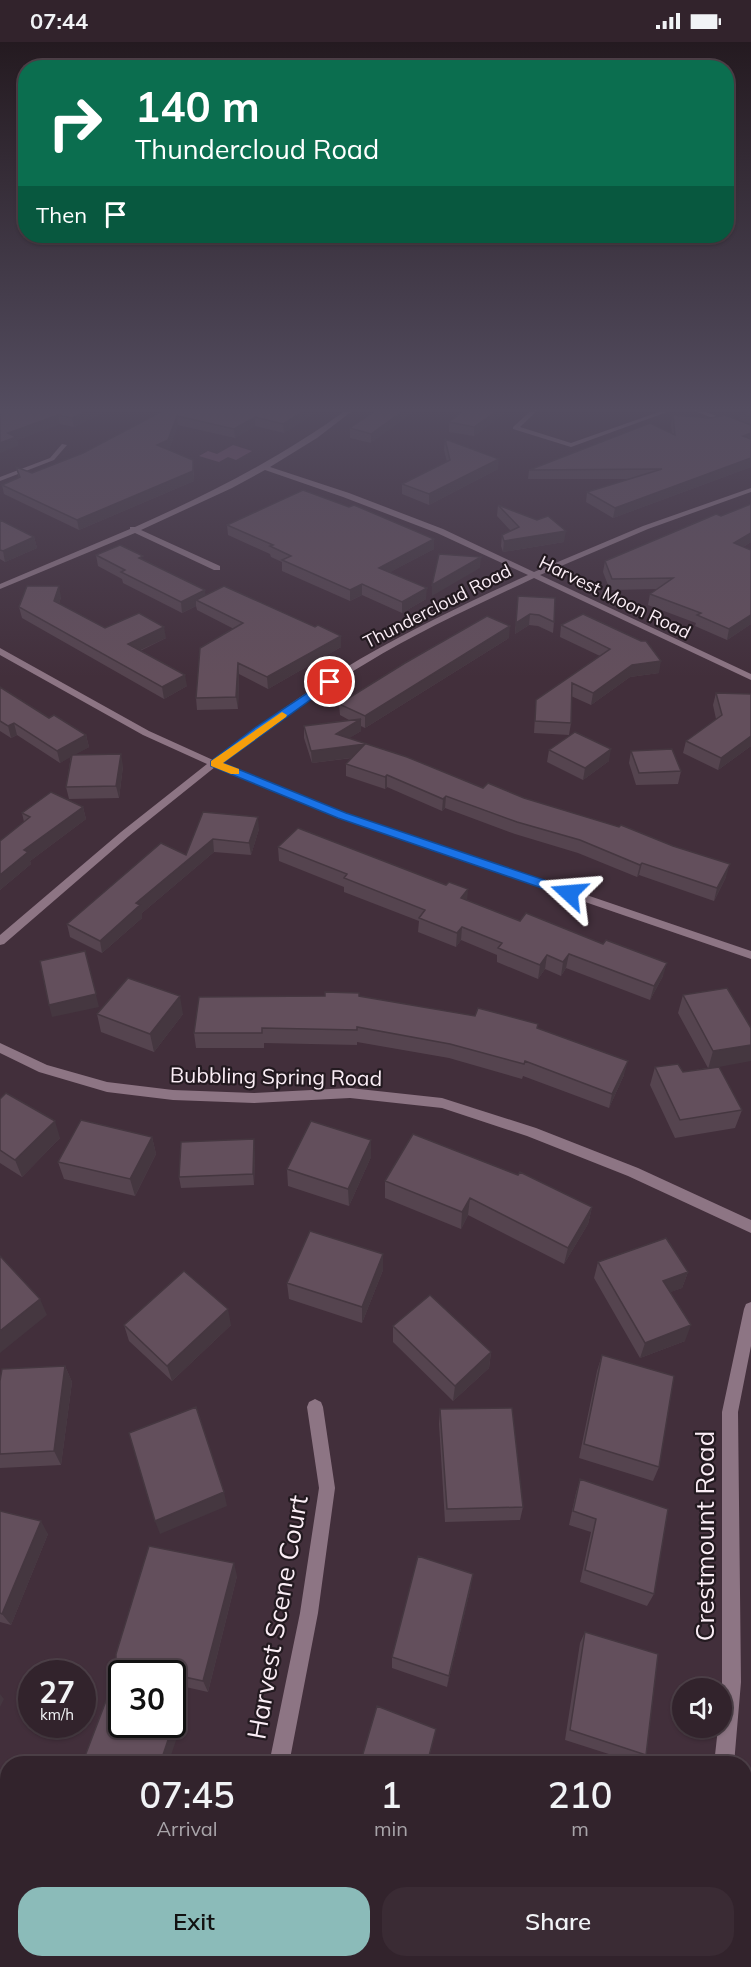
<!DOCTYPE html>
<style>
body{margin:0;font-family:Mulish,sans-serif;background:#3a2b34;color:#f1f3f6;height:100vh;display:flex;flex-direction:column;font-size:22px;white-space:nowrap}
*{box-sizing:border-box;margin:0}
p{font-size:20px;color:#a8a4a9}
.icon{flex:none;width:33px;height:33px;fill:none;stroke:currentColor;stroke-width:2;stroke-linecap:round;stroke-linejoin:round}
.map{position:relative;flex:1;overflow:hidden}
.panel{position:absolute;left:0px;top:1714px;width:752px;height:212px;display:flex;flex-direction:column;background:#32232c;border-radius:24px 24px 0 0;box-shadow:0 2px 4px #0004,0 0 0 2px #4d4048}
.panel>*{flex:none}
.banner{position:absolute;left:18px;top:18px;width:716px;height:183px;border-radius:24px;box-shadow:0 2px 4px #0004,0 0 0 2px #4d4048;background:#0b6e4f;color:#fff;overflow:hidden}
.tools{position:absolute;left:672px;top:1636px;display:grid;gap:12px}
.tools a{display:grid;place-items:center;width:60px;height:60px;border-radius:50%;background:#32232c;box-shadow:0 2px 4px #0004,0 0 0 2px #4d4048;font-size:30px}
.speed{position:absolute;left:18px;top:1618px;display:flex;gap:12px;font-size:30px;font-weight:700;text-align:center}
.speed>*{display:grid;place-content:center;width:78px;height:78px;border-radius:50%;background:#32232c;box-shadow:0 2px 4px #0004,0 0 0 2px #4d4048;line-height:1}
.speed small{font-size:15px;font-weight:400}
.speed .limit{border:3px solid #111;border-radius:9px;background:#fff;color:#111}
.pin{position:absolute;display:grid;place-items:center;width:51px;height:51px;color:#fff;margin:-26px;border:3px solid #fff;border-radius:50%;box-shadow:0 2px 6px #0007}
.me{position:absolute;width:66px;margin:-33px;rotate:289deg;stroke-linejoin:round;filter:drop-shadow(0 0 4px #0008)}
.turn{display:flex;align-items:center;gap:21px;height:126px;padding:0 18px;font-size:27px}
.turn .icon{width:78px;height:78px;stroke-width:2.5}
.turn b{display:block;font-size:42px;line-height:51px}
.then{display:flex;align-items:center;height:57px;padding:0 18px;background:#0003;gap:12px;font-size:22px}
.eta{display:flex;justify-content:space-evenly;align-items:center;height:102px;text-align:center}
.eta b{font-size:36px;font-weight:600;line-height:42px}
.button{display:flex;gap:12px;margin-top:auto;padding:12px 18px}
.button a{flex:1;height:69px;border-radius:24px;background:#8bbbb9;color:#111;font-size:24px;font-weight:600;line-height:69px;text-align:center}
.button a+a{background:#3a2b34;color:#f1f3f6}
.status{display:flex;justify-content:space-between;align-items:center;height:42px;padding:0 30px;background:#32232c;direction:ltr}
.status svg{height:16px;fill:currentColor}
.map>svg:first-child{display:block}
.green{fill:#734d66}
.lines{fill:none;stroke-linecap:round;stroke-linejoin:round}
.street{fill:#8d7584;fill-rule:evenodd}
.wall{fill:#55444f}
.shaded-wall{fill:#453740}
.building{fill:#634f5c;stroke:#453740;stroke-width:1.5}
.route{fill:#1a73e8;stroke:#114b97;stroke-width:1.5}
.slow{fill:#f59e0b}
.labels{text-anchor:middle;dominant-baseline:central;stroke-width:4.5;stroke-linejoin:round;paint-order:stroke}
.far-street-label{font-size:18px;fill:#fbeef6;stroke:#231a20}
.street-label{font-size:21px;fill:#fbeef6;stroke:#231a20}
.near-street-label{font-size:26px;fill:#fbeef6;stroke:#231a20}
</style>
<div class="status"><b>07:44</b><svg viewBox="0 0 49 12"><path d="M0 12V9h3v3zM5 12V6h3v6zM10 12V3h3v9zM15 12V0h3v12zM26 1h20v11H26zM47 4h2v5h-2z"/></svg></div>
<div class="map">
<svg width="751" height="1925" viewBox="0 0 751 1925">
<rect width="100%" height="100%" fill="#422f3b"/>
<path class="green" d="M233 403 252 409 236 418 228 415 219 420 199 414 208 409 217 412Z"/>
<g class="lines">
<path class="street" d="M349 366H356L317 396 270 425 349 451 443 487 534 530 643 484 751 446V450L648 487 540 533 751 632V638L534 536C477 563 419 589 365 622 315 651 268 686 221 721L346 771 751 909V917L338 775 215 725 129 794 4 902 0 903V893L121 790 207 722 143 693 0 613V606L149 689 213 718C261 682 309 647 360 617 414 586 471 559 528 533L437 491 343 455 265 428 232 446 141 488 220 524V528H214L135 491 0 547V542L130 487V485H135C211 451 282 415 349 366Z
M534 366H540L520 385 571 401 670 366H678L571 405 513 387V385Z
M687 366H695L751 387V391Z
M62 402 67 403 54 418 0 439V435L50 416Z
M0 1001 47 1023 107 1040 173 1048 254 1051 350 1046 442 1056 536 1086 638 1126 751 1178V1191L628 1134 527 1094 442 1066 350 1056 254 1061 173 1058 107 1050 39 1030 0 1011Z
M751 1260V1304L738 1370 741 1640 734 1722H714L718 1686H722V1370L744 1267 746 1262Z
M315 1357 321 1360 323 1365 335 1446 318 1571 289 1722H269L300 1571 319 1446 307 1365 309 1360Z
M186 1918H208L206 1925H183Z
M693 1918H714V1925H692Z"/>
</g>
<path class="wall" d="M0 366H113L74 385 60 382 17 398 18 404Z
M168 366H323L284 391 255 384 235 396 178 383 169 407 168 408 194 428V439L79 488 4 452 2 443 19 436 16 425 32 431 83 411Z
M379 366 371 401 350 396V386Z
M435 366H512L474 394 449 390V380L462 370Z
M751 369V425L613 476 586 460 587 450 630 437H528L529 428 672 391 671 382 673 373 739 379 741 371Z
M445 397 498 427 429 463 402 452V442L447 420 444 408Z
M751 462V500L743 505 751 508V582L727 598 695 584 696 581 648 563 650 552 658 547 610 548 603 530 605 519Z
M498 463 564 500 503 510 501 504 502 493 511 489 497 474Z
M0 478 34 495 37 506 5 520 0 517Z
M227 483 434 497V507L390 530 426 557 402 571 362 553 350 559 282 529V520L271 515 270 512 228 493Z
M96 513 144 518 205 548V553L341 605 268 647 239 632 238 667 197 668 196 656 234 587 197 568 196 564 182 571 123 541 122 537 98 524Z
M518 554 554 580 553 591 538 584 529 583 515 592Z
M61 555 59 562 105 586 166 596 140 609 187 644 164 657 22 576 19 565Z
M561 583 659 631 630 635 591 663 571 654V681L569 693 534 691 536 658 600 614 560 595Z
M509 596 365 686 361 684V689L349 696 483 746 726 835 714 859 639 833 637 835 578 811 515 792 445 766 442 769 387 745 385 747 346 734V722L352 716 312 721 304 696V684L349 678 340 673 339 662Z
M0 645 49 676 86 693 89 705 73 713 123 724 119 756 69 757 66 745 71 714 60 721 17 693 11 696 0 689Z
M716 651 751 652V704L718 728 683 711 686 699 716 677 713 663Z
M549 708 609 719 583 738 547 720Z
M631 709 681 729 678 742 636 743 629 721Z
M83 765 86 777 30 819 31 822 0 848V799L24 780 22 771Z
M203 770 259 787 251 813 214 810 142 871V876L102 911 70 895 67 882 186 813Z
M278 805 467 858 663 934 650 958 566 926 561 934 545 927 538 937 497 920V913L461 898 456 905 418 890 419 879 344 850V845L279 819Z
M727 946 719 1025 742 1068 735 1086 675 1096 650 1043 655 1025 683 1030 708 1026 678 971 683 953Z
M359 954 538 986 624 1033 609 1066 523 1034 522 1037 449 1016 357 1000V1003L264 1001V1006H196L194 991Z
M97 972H183L154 1010 101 990Z
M0 1057 60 1096 22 1135 0 1121Z
M152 1095 156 1112 135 1154 64 1137 58 1120Z
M255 1109 254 1143 181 1146 179 1135Z
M371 1115 349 1164 288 1144 287 1127Z
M385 1139 592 1165 588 1182 564 1222 468 1173 461 1187 385 1156Z
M598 1220 688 1230 682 1246 670 1250 685 1299 640 1316 594 1236Z
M383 1228 362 1281 289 1257 287 1241Z
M124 1283H231L172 1339 129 1299Z
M393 1284 491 1310 489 1326 453 1359 393 1300Z
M602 1313 659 1425 653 1439 579 1416 597 1329Z
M65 1324 72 1340 61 1423 0 1426V1339Z
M440 1367 523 1465 520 1478 445 1480 439 1382Z
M580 1437 654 1552 647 1564 580 1540 591 1490 569 1483 576 1451Z
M0 1469 48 1492 11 1583 0 1580Z
M237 1534 208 1650 172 1642V1632H126L122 1631 116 1620Z
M471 1544 447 1645 392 1626V1615Z
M585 1590 646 1713 640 1722 565 1698 580 1601Z"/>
<path class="shaded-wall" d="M94 366H113L74 385 72 376Z
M309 366H323L284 391 283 382Z
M407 366H420L371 401V392Z
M501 366H512L474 394V385Z
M58 373 60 382 17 398 18 404 0 411V401L8 391Z
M177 374 178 383 169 407 158 412 157 403Z
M255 375V384L235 396 234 387Z
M751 391V399L743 394Z
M751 416V425L613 476 615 466Z
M499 417 498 427 429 463V452Z
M193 418 194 439 79 488 77 478Z
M566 489 564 500 503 510 504 499Z
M751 491V500L731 512 734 501Z
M34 495 37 506 5 520 3 509Z
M434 497V507L379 536V526Z
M481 515 480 526 432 554V543Z
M362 542V553L350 559V548Z
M59 544 61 555 57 570 54 559Z
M427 546 426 557 402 571V560Z
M205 548 206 559 196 558V564L182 571 181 560Z
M530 572 529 583 515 592 516 581Z
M751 573V582L727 598 729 587Z
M510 584 509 596 365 686V674Z
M164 585 166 596 130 613 128 602Z
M341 594V605L268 647 267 635Z
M661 619 659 631 630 635 591 663 593 651 632 623Z
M238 621 239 632 238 667 236 655Z
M185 633 187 644 164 657 162 645Z
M361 677V689L337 704 336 692Z
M14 681 17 693 11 696 8 684Z
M86 693 89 705 60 721 57 709Z
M751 694V704L718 728 721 716Z
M365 702V714L312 721 311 709Z
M611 707 609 719 583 738 585 726Z
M121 712 123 724 119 756 116 744Z
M387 733V745L385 747V735Z
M446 754 445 766 442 769 443 757Z
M83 765 86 777 30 819 31 822 0 848V833L24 808Z
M258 775 259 787 251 813 249 801Z
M213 797 214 810 142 871V876L102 911 100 899 136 861Z
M642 821 639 833 637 835 640 823Z
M730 822 726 835 714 859 717 846Z
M468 847 467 861 461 856Z
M462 885 461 898 456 905 457 891Z
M569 912 566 926 561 934 563 920Z
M547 913 545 927 538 937 540 923Z
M88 921 99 965 52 975 49 963Z
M667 921 663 934 650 958 654 944Z
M180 954 183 972 154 1010 150 992Z
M751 1003V1019L708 1027 713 1009Z
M628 1019 624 1033 609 1066 612 1052Z
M55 1079 60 1096 22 1135 15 1118Z
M152 1095 156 1112 135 1154 130 1137Z
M254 1097 255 1109 254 1143 253 1132Z
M371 1098V1115L349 1164 348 1147Z
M470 1156 468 1173 461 1187 462 1170Z
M592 1165 588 1182 564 1222 568 1206Z
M383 1212V1228L362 1281V1265Z
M688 1230 682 1246 657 1255 663 1239Z
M40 1257 47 1273 0 1311V1289Z
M228 1267 231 1283 172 1339 167 1324Z
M691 1283 685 1299 640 1316 645 1301Z
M491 1310 489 1326 453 1359 455 1344Z
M65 1324 72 1340 61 1423 54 1409Z
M224 1450 227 1464 160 1492 155 1479Z
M41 1479 48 1492 11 1583 2 1572Z
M234 1521 237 1534 208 1650 203 1639Z
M473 1532 471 1544 447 1645 449 1634Z
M0 1652 4 1657 0 1665Z
M176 1674 181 1684 168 1722H160Z
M77 1918H88L84 1925H73Z"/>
<path class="building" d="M0 366H94L72 376 58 373 8 391 16 395 0 401Z
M168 366H309L283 382 255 375 234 387 177 374 168 398 157 403 193 418V429L77 478 2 443 20 435 16 425 32 431 83 411Z
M379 366H407L371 392 350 386Z
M467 366H501L474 385 449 380Z
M751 369V375L741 371Z
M673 373 711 376 725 373 751 383V391L743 394 751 397V416L615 466 587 450 662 427 529 428 650 381 675 393Z
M445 397 499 417 429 452 402 442 450 418Z
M303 448 349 465 354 463 434 497 379 526 427 546 402 560 362 542 350 548 282 518 291 514 270 504 273 503 227 483Z
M751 462V491L734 501 751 508V573L729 587 697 573 701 571 650 552 673 536 612 537 605 519 707 476 716 472 721 474Z
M498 463 537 478 548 474 566 489 504 499 502 493 519 485Z
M0 478 34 495 3 509 0 508Z
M120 503 143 514 139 516 205 548 181 560 121 530 125 528 96 513Z
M439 512 481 515 432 543Z
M27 544H59L54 559 105 586 139 571 164 585 128 602 185 633 162 645 19 565Z
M224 544 315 585 318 583 341 594 267 635 238 621 236 655 196 656 200 606 243 581 196 558Z
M518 554 555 556 554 580 539 573 530 572 516 581Z
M583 572 641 599H646L661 619 632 623 593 651 572 641 571 681 535 679 536 658 610 607 561 583Z
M487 574 510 584 365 674 339 662 405 621Z
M0 645 49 676 54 673 86 693 57 709 14 681 8 684 0 679Z
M716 651 751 652V694L721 716 686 699 722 673Z
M361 677 336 692 407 715 483 746 488 741 524 756 619 785 621 783 673 804 730 822 717 846 642 821 640 823 580 798 517 780 446 754 443 757 387 733 385 735 346 722 365 702 311 709 304 684Z
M575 690 611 707 585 726 549 708Z
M672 707 681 729 639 731 631 709Z
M121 712 116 744 66 745 72 713Z
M51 750 83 765 24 808 28 810 0 833V799L30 775 22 771Z
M203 770 258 775 249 801 213 797 136 861 140 863 100 899 67 882 161 801 186 813Z
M298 786 446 843 449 840 468 847 461 856 520 879 526 871 603 902 606 898 667 921 654 944 569 912 563 920 547 913 540 923 498 906 502 901 462 885 457 891 419 876 425 868 344 836 347 832 278 805Z
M85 909 96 952 49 963 40 919Z
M128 936 180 954 150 992 97 972Z
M727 946 751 986V1003L713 1009 683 953Z
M325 950 359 951V954L475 974 478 966 538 982 537 986 628 1019 612 1052 525 1019 524 1022 450 1002 357 985V988L262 986V991H194L199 955 325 954Z
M678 1022 683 1030 719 1025 742 1068 680 1078 655 1025Z
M6 1051 55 1079 15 1118 0 1108V1057Z
M81 1078 152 1095 130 1137 58 1120Z
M311 1079 371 1098 348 1147 287 1127Z
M413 1092 518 1133 520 1130 592 1165 568 1206 470 1156 462 1170 385 1139Z
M254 1097 253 1132 179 1135 181 1100Z
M310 1189 383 1212 362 1265 287 1241Z
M666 1196 688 1230 663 1239 691 1283 645 1301 598 1220Z
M0 1214 40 1257 0 1289Z
M184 1229 228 1267 167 1324 124 1283Z
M430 1253 491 1310 455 1344 393 1284Z
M602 1313 674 1334 659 1425 584 1402Z
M65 1324 54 1409 0 1412V1339L2 1327Z
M196 1365 224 1450 155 1479 129 1391Z
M512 1366 523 1465 447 1467 440 1367Z
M580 1437 668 1467 654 1552 585 1528 596 1477 573 1469Z
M0 1469 41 1479 2 1572 0 1571Z
M149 1504 234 1521 203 1639 116 1620V1612Z
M418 1514 473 1532 449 1634 392 1615Z
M585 1590 658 1612 646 1713 570 1688Z
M109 1651 122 1656V1683H172V1673L176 1674 160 1722H82Z
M377 1664 436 1687 427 1722H360Z
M8 1839V1918H77L73 1925H0V1851Z
M319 1918H402L399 1925H316Z"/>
<linearGradient id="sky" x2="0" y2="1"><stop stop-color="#241a20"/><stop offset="0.58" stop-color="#544d60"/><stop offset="1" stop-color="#544d60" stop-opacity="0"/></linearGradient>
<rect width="751" height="635" fill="url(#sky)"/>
<path class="route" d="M327 638 335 640 223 721 346 771 574 848V854H565L338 776 211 724V719L256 685Z"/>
<path class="slow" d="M282 670 287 673 286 675 223 721 239 727V732H231L211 724V719Z"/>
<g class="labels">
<g class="far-street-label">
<text transform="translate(615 555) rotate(26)">Harvest Moon Road</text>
<text transform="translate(437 564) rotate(-27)">Thundercloud Road</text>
</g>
<g class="street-label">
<text transform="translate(276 1034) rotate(1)">Bubbling Spring Road</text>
</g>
<g class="near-street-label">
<text transform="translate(704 1494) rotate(-90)">Crestmount Road</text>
<text transform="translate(277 1575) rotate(-80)">Harvest Scene Court</text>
</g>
</g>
</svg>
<div class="tools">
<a><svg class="icon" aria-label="sound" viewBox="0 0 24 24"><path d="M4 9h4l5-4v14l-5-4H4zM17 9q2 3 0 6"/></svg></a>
</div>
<div class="speed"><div>27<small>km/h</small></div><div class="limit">30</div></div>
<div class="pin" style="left:330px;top:640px;background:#d93025"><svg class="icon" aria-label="arrive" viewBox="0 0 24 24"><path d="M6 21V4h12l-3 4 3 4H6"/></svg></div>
<svg class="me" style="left:569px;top:851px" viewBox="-20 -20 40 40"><path d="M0-17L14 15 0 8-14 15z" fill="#1a73e8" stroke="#fff" stroke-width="4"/></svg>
<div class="banner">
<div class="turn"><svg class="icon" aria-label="right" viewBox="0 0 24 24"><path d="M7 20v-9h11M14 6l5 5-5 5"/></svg><div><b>140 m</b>Thundercloud Road</div></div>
<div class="then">Then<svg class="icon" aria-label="arrive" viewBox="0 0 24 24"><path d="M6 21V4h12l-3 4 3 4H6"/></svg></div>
</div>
<section class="panel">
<div class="eta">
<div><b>07:45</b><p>Arrival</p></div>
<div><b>1</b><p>min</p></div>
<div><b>210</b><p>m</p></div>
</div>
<div class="button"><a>Exit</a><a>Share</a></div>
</section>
</div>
